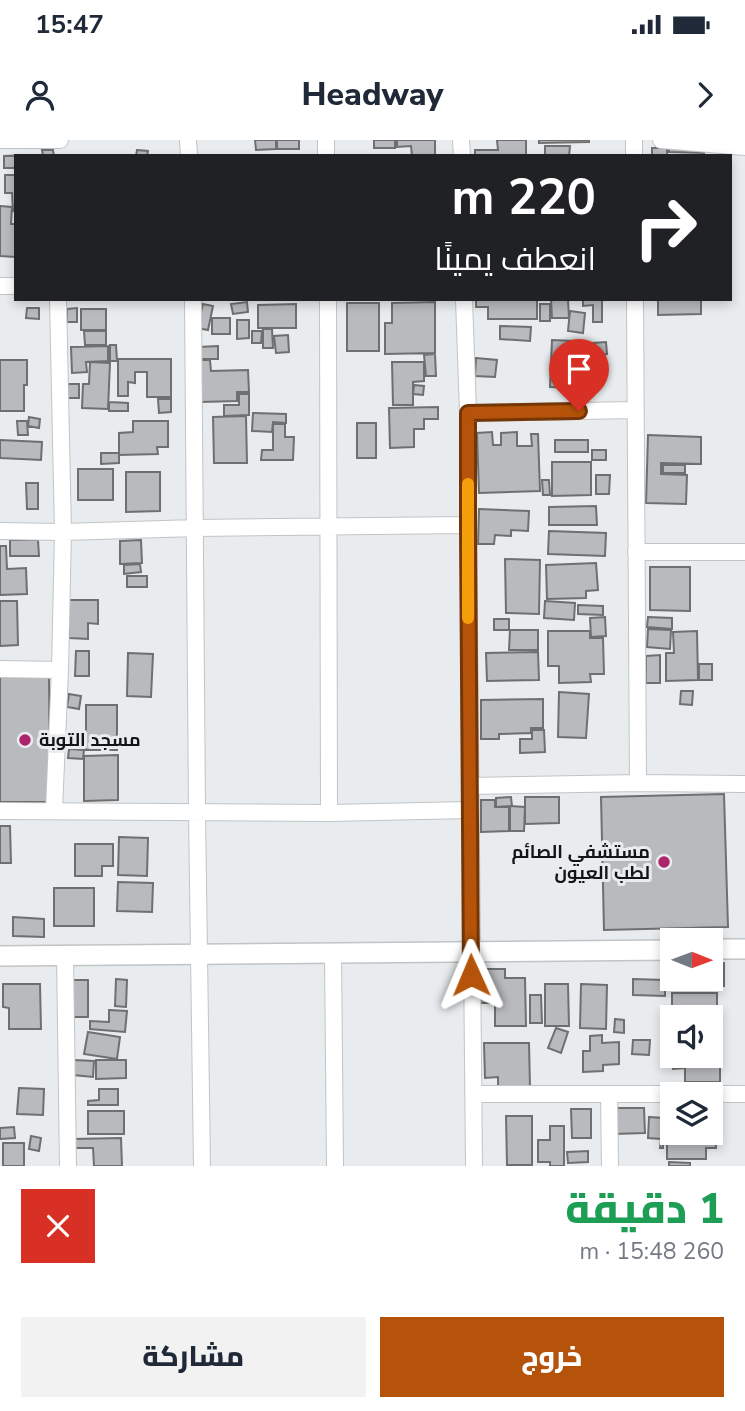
<!DOCTYPE html>
<html lang="ar">
<meta charset="utf-8">
<style>
body{margin:0;font-family:"Nunito Sans",Cairo,sans-serif;background:#f2f2f3;color:#1f2937;direction:rtl;height:100vh;display:flex;flex-direction:column;font-size:26px;white-space:nowrap}
*{box-sizing:border-box;margin:0}
p{font-size:23px;color:#747a83}
.icon{flex:none;width:38px;height:38px;fill:none;stroke:currentColor;stroke-width:2;stroke-linecap:round;stroke-linejoin:round}
.map{position:relative;height:1026px;overflow:hidden;direction:ltr}
.details{display:flex;flex-direction:column;background:#fff;flex:1}
.details>*{flex:none}
.banner{position:absolute;left:14px;top:14px;width:718px;height:147px;border-radius:0px;box-shadow:0 4px 10px #0003;direction:rtl;background:#202124;color:#fff;overflow:hidden}
.needle{width:46px;rotate:91deg}
.fabs{position:absolute;left:660px;top:788px;display:grid;gap:14px}
.fabs a{display:grid;place-items:center;width:63px;height:63px;border-radius:0px;background:#fff;box-shadow:0 4px 10px #0003;font-size:35px}
.pin{position:absolute;display:grid;place-items:center;width:60px;height:60px;color:#fff;margin:-72px -30px;border-radius:50% 50% 50% 0;rotate:-45deg;box-shadow:0 0 7px #0007}
.pin .icon{rotate:45deg}
.me{position:absolute;width:77px;margin:-38px;rotate:359deg;stroke-linejoin:round;filter:drop-shadow(0 0 5px #0008)}
.turn{display:flex;align-items:center;gap:24px;height:147px;padding:0 21px;font-size:32px}
.turn .icon{width:91px;height:91px;stroke-width:2.5}
.turn b{display:block;font-size:49px;line-height:60px}
.round{display:grid;place-items:center;flex:none;width:74px;height:74px;border-radius:0px;background:#f2f2f3}
.headline{display:flex;align-items:center;justify-content:space-between;height:119px;padding:0 21px}
h1{font-size:42px;font-weight:800;line-height:52px;color:#1e9e55}
.cta{display:flex;gap:14px;margin-top:auto;padding:14px 21px}
.cta a{flex:1;height:80px;border-radius:0px;background:#b45309;color:#fff;font-size:28px;font-weight:800;line-height:80px;text-align:center}
.cta a+a{background:#f2f2f3;color:#1f2937}
.status{display:flex;justify-content:space-between;align-items:center;height:49px;padding:0 35px;background:#fff;direction:ltr}
.status svg{height:19px;fill:currentColor}
header{display:flex;justify-content:space-between;align-items:center;height:91px;padding:0 21px;background:#fff;font-size:32px;font-weight:800}
.map>svg:first-child{display:block}
.building{fill:#b8babd;stroke:#6d6f71;stroke-width:2}
.lines{fill:none;stroke-linecap:round;stroke-linejoin:round}
.minor-casing{stroke:#c1c4c6;stroke-width:18}
.tertiary-casing{stroke:#c1c4c6;stroke-width:22}
.minor{stroke:#fff;stroke-width:16}
.tertiary{stroke:#fff;stroke-width:19}
.route-casing{stroke:#753606;stroke-width:18}
.route{stroke:#b45309;stroke-width:12}
.slow{stroke:#f59e0b;stroke-width:12}
.poi-dot{fill:#ac256b;stroke:#e9ecee;stroke-width:2.5}
.labels{text-anchor:middle;dominant-baseline:central;stroke-width:6;stroke-linejoin:round;paint-order:stroke}
.poi-label{font-size:18px;font-weight:bold;fill:#131415;stroke:#e9ecee;text-anchor:start}
</style>
<div class="status"><b>15:47</b><svg viewBox="0 0 49 12"><path d="M0 12V9h3v3zM5 12V6h3v6zM10 12V3h3v9zM15 12V0h3v12zM26 1h20v11H26zM47 4h2v5h-2z"/></svg></div>
<header><svg class="icon" aria-label="forward" viewBox="0 0 24 24"><path d="M9 5l7 7-7 7"/></svg>Headway<svg class="icon" aria-label="person" viewBox="0 0 24 24"><circle cx="12" cy="8" r="4"/><path d="M4 21q1-7 8-7t8 7"/></svg></header>
<div class="map">
<svg width="745" height="1026" viewBox="0 0 745 1026">
<rect width="100%" height="100%" fill="#e9ecee"/>
<path class="building" d="M255 0H276V9L256 10Z
M277 0H299V9H277Z
M374 0H395V8H374Z
M397 0H435V16H412L411 6 397 7Z
M497 0H526V16H475V10H498Z
M539 0H589V2L539 3Z
M656 0H705L704 13 669 12V7H656Z
M545 6H570L569 16H545Z
M652 8H667V16H652Z
M42 10H53L54 16H43Z
M137 10 148 11 147 16H136Z
M26 15 16 16V28H4V16Z
M5 35H16V71H13L12 53H5Z
M0 66 12 67 11 84H16V117L0 116Z
M476 159H537V179H488V167H476Z
M551 159H568L569 178H552Z
M583 159H602V182H593V165L583 166Z
M658 159H701V174L658 175Z
M247 162 248 172 233 174 231 164Z
M435 162V213L385 214V183H392V163Z
M347 163H379V211H347Z
M203 164 213 166 208 190 197 188Z
M296 164V188H258V165Z
M540 164H550V181H540Z
M27 168H39V179L26 178Z
M77 168V182H67V169Z
M81 169H106V190H81Z
M570 171 585 173 583 193 568 191Z
M212 178H230V194H212Z
M237 180H249V198L237 199Z
M500 186 531 187 530 201 500 199Z
M263 189H272L273 208H263Z
M84 191H106V205H85Z
M252 191H262L261 203H252Z
M288 195 289 212 276 213 274 196Z
M552 200 574 201V209H588V217L578 216 577 248 550 247Z
M606 202 607 214 593 215V203Z
M110 205H116L117 221H110Z
M108 206V221L86 222 87 232 72 233 71 207Z
M218 206V219H199V207Z
M435 214 436 236H426L424 215Z
M476 218 497 220 495 237 475 236Z
M118 219H171V257H147V232H135V243L128 242V256H118Z
M0 220H27V245H24V271H0Z
M201 220H210L211 231 248 230 249 252H237V261L201 262Z
M90 222 110 223 108 269 82 268 83 244H89Z
M392 222H424V241L413 242V265H393Z
M68 244H79V258H68Z
M414 245 424 246 423 255 413 254Z
M239 254H249V275L224 276V265H239Z
M158 259H171V272L159 273Z
M109 262 128 263V271H109Z
M438 267V279H424V289H414V307L390 308 389 268Z
M253 273 286 274V283L273 282 272 292 252 291Z
M246 276 247 323H214L213 277Z
M29 277 40 279 39 288 28 286Z
M17 281H27L28 295H18Z
M133 281H168V307H157L158 314 119 315V293L133 292Z
M357 283H376V318H357Z
M273 284H285V297H294L293 320H261L262 310H273Z
M492 292 493 305H501V293L517 292V306H532L531 294H538L540 351 479 353 477 293Z
M648 295 701 297V324L661 323V334L687 335 686 364 646 363Z
M0 300 42 302 41 320 0 318Z
M555 300H588V312H555Z
M592 310H606V320H592Z
M101 313H119V323L101 324Z
M552 322H591V355L552 356Z
M663 325H685V333H663Z
M78 329H113V360H78Z
M126 332H160V371L126 372Z
M596 335H610L609 354H596Z
M542 340H549L550 355H543Z
M26 343H38V369H27Z
M596 366 597 385H549V367Z
M479 369 529 371 528 391 511 390V396L495 395 494 404H478Z
M549 391 606 393 605 416 548 414Z
M10 400H38L39 416H10Z
M141 400 142 423 120 424V401Z
M0 406H6L7 429 26 428 27 454 0 455Z
M505 419 540 420 539 474 506 473Z
M596 423 598 450 586 451V458L547 459 546 425Z
M140 424 141 432 124 434V425Z
M650 427H690V471L650 470Z
M127 436H147V447H127Z
M69 460H98V484L88 483V499L69 498Z
M0 461H17L18 505 0 506Z
M545 461 575 463 574 480 544 478Z
M578 465 603 466V475L578 474Z
M605 477 606 496 591 497 590 478Z
M648 477 672 478V489L647 487Z
M494 479H509V490H494Z
M648 489 671 490 670 509 647 507Z
M510 490H538V510H509Z
M548 491H590V498H603L604 534H590L591 542 559 543V526H548Z
M697 491 698 540 666 541V513H674L673 492Z
M76 511H89V536H75Z
M538 512 539 540 487 541 486 513Z
M128 513 153 514 151 557 127 556Z
M660 515V543H646V516Z
M699 524H712V540H699Z
M0 537H49L50 662H0Z
M681 551H693L692 565 680 564Z
M559 552 589 554 586 598 558 597Z
M69 554 81 556 79 569 67 567Z
M543 559V588H531V593L499 594V599H481V560Z
M86 565H117V610H86Z
M532 590H544L545 612 520 613V599H532Z
M69 609 84 610 83 619 68 618Z
M118 615V660L84 661V616Z
M724 654 728 787 604 790 601 657Z
M511 657 512 666 496 667V658Z
M525 657H559V683L525 684Z
M481 660H495V667H509V691L481 692Z
M510 666 525 667 524 691H510Z
M0 686H10L11 723H0Z
M119 697 148 698 147 736 118 735Z
M75 704H113V726H102V736H75Z
M118 742 153 743 152 772 117 771Z
M54 748H94V786H54Z
M13 777 44 779V797L13 796Z
M724 823V846H696V838H710V824Z
M480 829H505V838H525L526 886H495V863H481Z
M116 839 127 840 126 867 115 866Z
M633 839 665 840V856L633 855Z
M684 839H695V848H685Z
M72 840H88V877H72Z
M3 844H40L41 889H9V868L3 867Z
M545 844H568L569 886H545Z
M581 844 607 845 606 889 580 888Z
M672 853H717V879H710V877H672V879Z
M530 855H541L542 883H530Z
M109 870 127 871 125 892 90 889V881L109 882Z
M615 879 624 880V893L614 892Z
M556 888 568 892 561 913 548 908Z
M88 892 120 897 117 919 84 914Z
M602 895V903L619 902V924L603 925V931L583 932V911H590V896Z
M633 900H650L649 915 632 914Z
M484 903H529L530 947H498V937L485 938Z
M673 915H706V917H720V942H685V928L673 929Z
M74 920 94 921 93 937 73 935Z
M96 920H126V938L96 939Z
M19 948 44 949 43 975 17 974Z
M99 949H118V965H88V961L99 960Z
M613 968H644L645 993 613 994Z
M571 969H591V998H572Z
M88 971H124V994H88Z
M506 976H532V1025H507Z
M649 977 664 978 663 1008H660L661 999 648 998Z
M667 979H672V992H710V979H715L716 1008H706V1019H667Z
M550 986H564V1026H550V1022H538V1000H550Z
M14 987 15 998 0 999V988Z
M31 996 41 998 39 1011 29 1009Z
M121 998 122 1026H94L93 1008H73V999Z
M3 1003H24V1026H3Z
M588 1011V1022L568 1023 567 1012Z
M669 1022 690 1023V1026H669Z"/>
<g class="lines">
<g class="minor-casing">
<path id="minor" d="M0 0H60
M188 0 189 16
M326 0V16
M461 0 462 16
M634 0V16
M661 0 745 7
M0 146H16
M193 159 197 672 202 1026
M328 159 329 673
M464 159 468 273V385L474 1026
M635 159 638 643
M468 273 635 270
M0 391 63 392 196 388 468 385
M636 412H745
M0 529 60 530
M470 646 638 643 745 644
M54 670 60 530 63 392 58 159
M0 671 329 673 470 670
M333 813 335 1026
M65 815 68 1026
M473 954H672
M609 954 610 1026
M710 954H745"/>
</g>
<g class="tertiary-casing">
<path id="tertiary" d="M710 809H745
M0 816 672 810"/>
</g>
<use href="#minor" class="minor"/>
<use href="#tertiary" class="tertiary"/>
</g>
<g class="lines">
<g class="route-casing">
<path id="route" d="M471 835 468 384V273L579 271"/>
</g>
<use href="#route" class="route"/>
<path class="slow" d="M468 344V478"/>
</g>
<g class="poi-dot">
<circle cx="25" cy="600" r="7"/>
<circle cx="664" cy="722" r="7"/>
</g>
<g class="labels">
<g class="poi-label">
<text x="39" y="600">مسجد التوبة</text>
<text x="650" y="712" text-anchor="end">مستشفي الصائم<tspan x="650" dy="21">لطب العيون</tspan></text>
</g>
</g>
</svg>
<div class="fabs">
<a><svg class="needle" viewBox="-14 -14 28 28"><path d="M0-13l5 13h-10z" fill="#e53935"/><path d="M0 13l5-13h-10z" fill="#747a83"/></svg></a>
<a><svg class="icon" aria-label="sound" viewBox="0 0 24 24"><path d="M4 9h4l5-4v14l-5-4H4zM17 9q2 3 0 6"/></svg></a>
<a><svg class="icon" aria-label="layers" viewBox="0 0 24 24"><path d="M12 4l9 5-9 5-9-5zM3 14l9 5 9-5"/></svg></a>
</div>
<div class="pin" style="left:579px;top:271px;background:#d93025"><svg class="icon" aria-label="arrive" viewBox="0 0 24 24"><path d="M6 21V4h12l-3 4 3 4H6"/></svg></div>
<svg class="me" style="left:471px;top:835px" viewBox="-20 -20 40 40"><path d="M0-17L14 15 0 8-14 15z" fill="#b45309" stroke="#fff" stroke-width="4"/></svg>
<div class="banner">
<div class="turn"><svg class="icon" aria-label="right" viewBox="0 0 24 24"><path d="M7 20v-9h11M14 6l5 5-5 5"/></svg><div><b>220 m</b>انعطف يمينًا</div></div>
</div>
</div>
<section class="details">
<div class="headline"><div><h1>1 دقيقة</h1><p>260 m · 15:48</p></div><a class="round" style="background:#d93025;color:#fff"><svg class="icon" aria-label="close" viewBox="0 0 24 24"><path d="M6 6l12 12M18 6L6 18"/></svg></a></div>
<div class="cta"><a>خروج</a><a>مشاركة</a></div>
</section>
